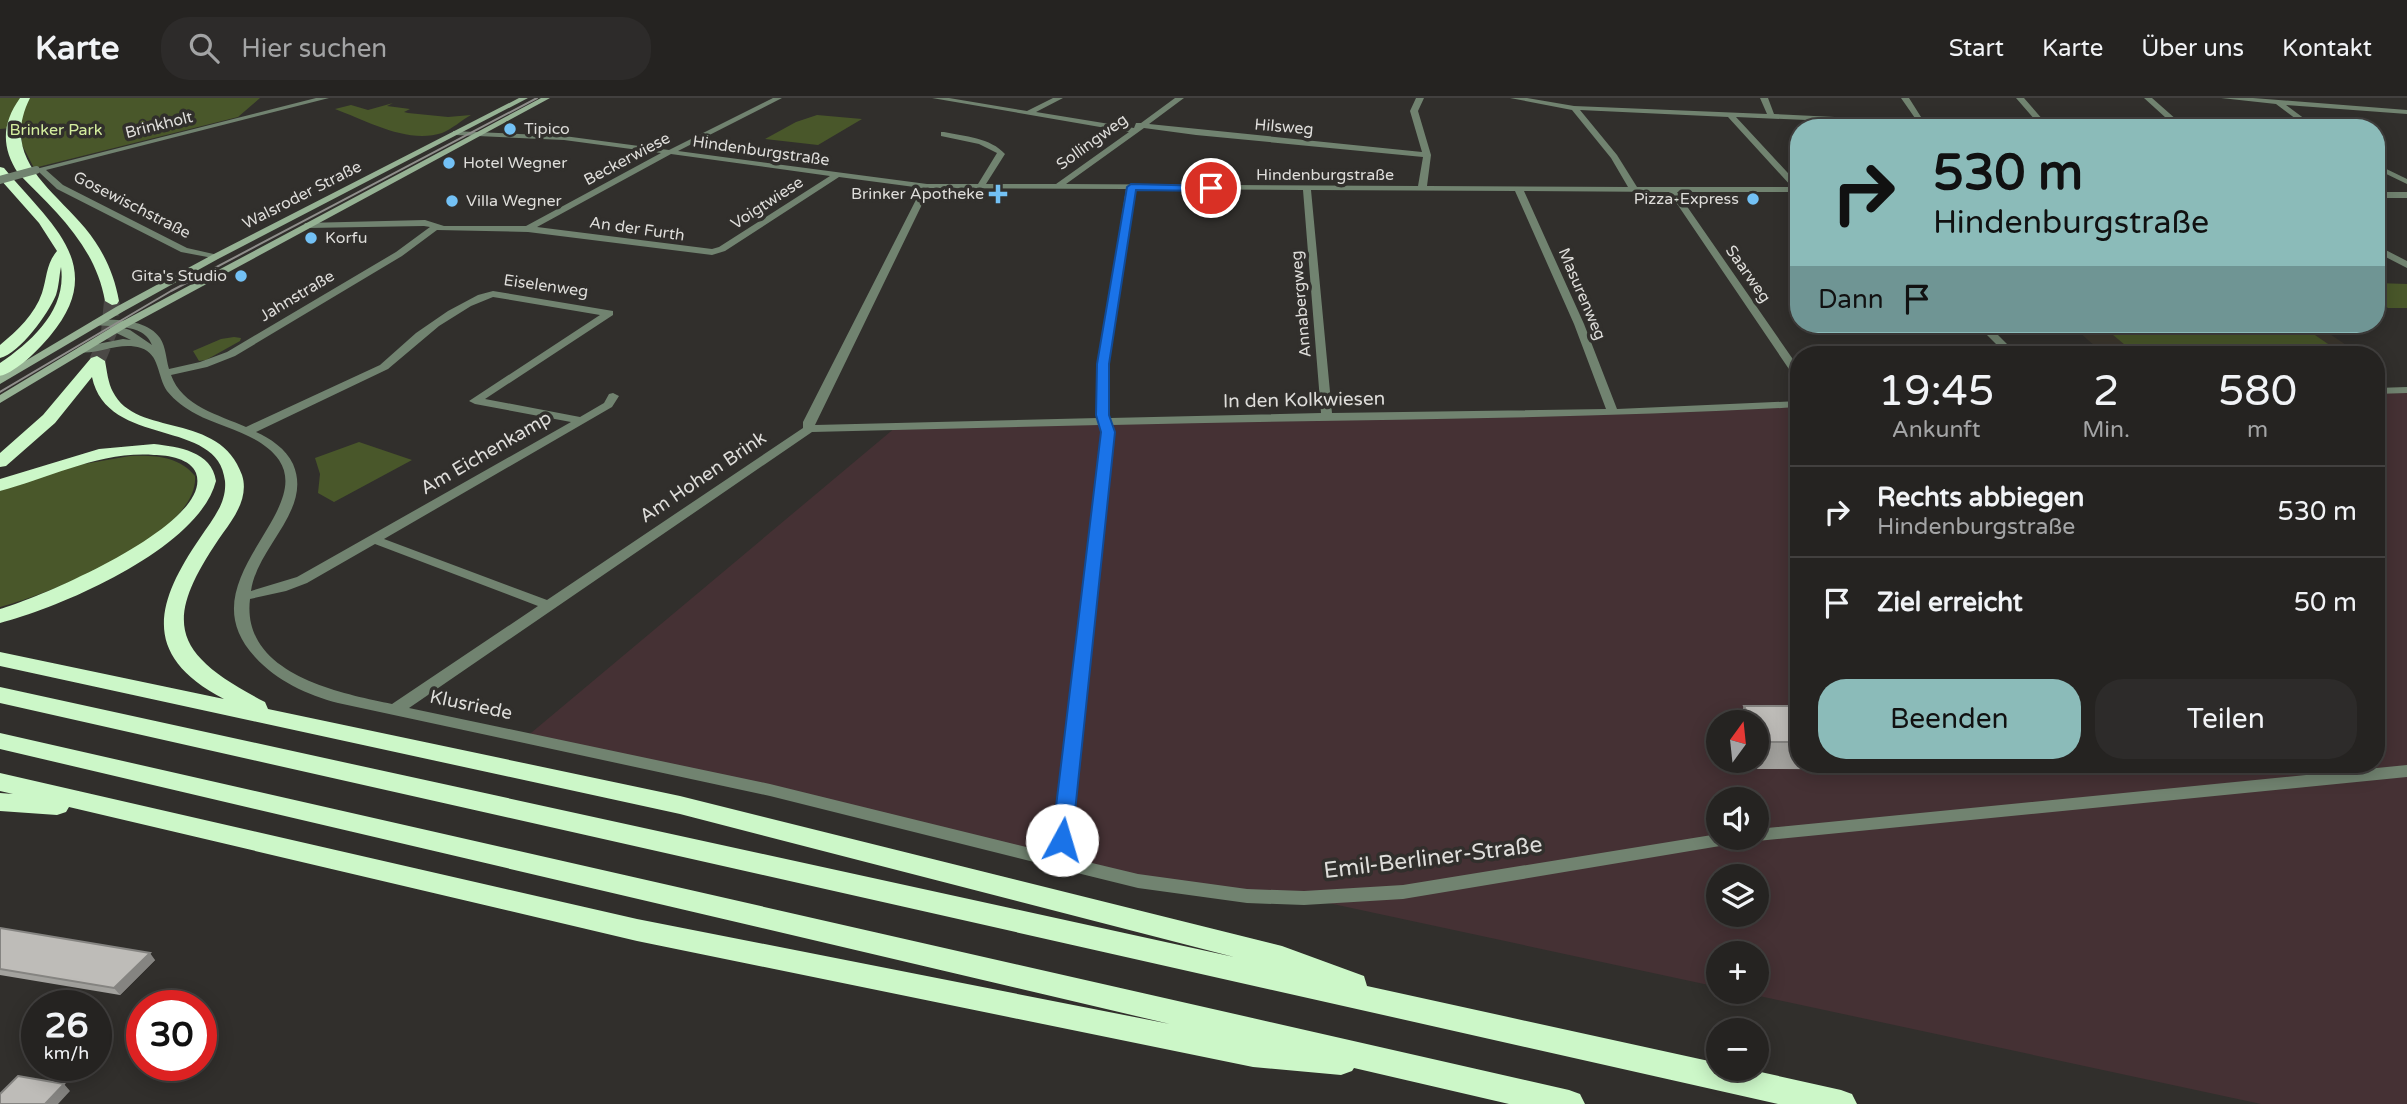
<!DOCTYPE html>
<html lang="de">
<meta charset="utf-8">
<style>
body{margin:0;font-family:"Varela Round",sans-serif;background:#2d2b2a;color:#f1f3f6;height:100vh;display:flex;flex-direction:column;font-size:26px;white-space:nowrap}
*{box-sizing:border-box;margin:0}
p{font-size:23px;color:#a3a4a5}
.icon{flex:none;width:38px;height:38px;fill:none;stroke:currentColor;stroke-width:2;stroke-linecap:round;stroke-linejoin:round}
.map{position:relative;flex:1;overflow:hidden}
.panel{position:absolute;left:1790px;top:248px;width:595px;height:427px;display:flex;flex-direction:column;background:#252321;border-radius:28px;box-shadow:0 4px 18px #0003,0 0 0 2px #42403f}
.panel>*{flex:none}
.banner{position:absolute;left:1790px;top:21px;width:595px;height:214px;border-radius:28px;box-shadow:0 4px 18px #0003,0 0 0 2px #42403f;background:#8bbbb9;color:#111;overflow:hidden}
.needle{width:46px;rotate:15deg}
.buttons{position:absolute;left:1706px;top:612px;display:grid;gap:14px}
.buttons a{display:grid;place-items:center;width:63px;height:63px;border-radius:50%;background:#252321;box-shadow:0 4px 18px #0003,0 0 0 2px #42403f;font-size:35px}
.speed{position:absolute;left:21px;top:892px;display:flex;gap:14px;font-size:35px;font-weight:700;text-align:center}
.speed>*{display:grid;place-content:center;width:91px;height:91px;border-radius:50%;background:#252321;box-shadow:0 4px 18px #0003,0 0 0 2px #42403f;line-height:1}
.speed small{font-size:18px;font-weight:400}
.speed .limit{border:10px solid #d22;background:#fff;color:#111}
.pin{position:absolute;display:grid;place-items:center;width:60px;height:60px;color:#fff;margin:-30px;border:4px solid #fff;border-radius:50%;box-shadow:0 2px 7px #0007}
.me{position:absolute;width:77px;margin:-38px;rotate:6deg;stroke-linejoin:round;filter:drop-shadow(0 0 5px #0008)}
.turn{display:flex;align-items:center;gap:24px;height:147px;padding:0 28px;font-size:32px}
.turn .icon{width:91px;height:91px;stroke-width:2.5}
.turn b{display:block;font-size:49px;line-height:60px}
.then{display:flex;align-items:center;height:66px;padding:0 28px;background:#0003;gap:14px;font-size:26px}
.eta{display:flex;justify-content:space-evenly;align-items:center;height:119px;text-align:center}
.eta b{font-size:42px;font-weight:600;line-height:49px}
.cta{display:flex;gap:14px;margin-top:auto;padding:14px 28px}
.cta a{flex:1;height:80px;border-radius:28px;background:#8bbbb9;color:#111;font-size:28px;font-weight:600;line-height:80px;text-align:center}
.cta a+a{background:#2d2b2a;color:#f1f3f6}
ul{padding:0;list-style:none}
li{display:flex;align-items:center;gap:21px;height:91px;padding:0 28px;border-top:2px solid #42403f}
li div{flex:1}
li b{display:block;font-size:26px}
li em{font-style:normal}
header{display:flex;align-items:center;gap:42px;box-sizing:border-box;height:98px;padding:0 35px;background:#252321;border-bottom:2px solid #42403f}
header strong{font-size:33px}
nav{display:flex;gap:38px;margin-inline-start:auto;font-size:24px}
.search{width:490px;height:63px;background:#2d2b2a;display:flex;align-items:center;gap:18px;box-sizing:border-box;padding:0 24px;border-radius:28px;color:#a3a4a5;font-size:26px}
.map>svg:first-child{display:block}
.industrial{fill:#453134;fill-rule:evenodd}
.built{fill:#3c372e}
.green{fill:#49572a}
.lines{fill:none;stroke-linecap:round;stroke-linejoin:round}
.highway-tunnel{stroke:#4b4946;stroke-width:16;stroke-dasharray:16 8;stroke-linecap:butt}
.street{fill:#718370;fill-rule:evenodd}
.secondary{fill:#96b294;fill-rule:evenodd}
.highway{fill:#ccf7c8;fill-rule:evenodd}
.tram{stroke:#8f8e8b;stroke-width:2}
.street-bridge{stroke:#718370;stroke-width:8}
.wall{fill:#a3a29e}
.shaded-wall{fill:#858481}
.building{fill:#bebcb8;stroke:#858481;stroke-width:2}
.route{fill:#1a73e8;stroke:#114b97;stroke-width:2}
.poi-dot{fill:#73c1f5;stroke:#312f2c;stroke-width:2.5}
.labels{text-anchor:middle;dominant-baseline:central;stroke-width:7;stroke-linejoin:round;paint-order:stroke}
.far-street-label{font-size:16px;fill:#deddda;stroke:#312f2c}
.far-poi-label{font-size:16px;fill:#deddda;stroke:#312f2c;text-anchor:start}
.far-park-label{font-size:16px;fill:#d4ee9e;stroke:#312f2c}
.street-label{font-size:19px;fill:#deddda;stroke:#312f2c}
.near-street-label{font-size:23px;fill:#deddda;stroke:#312f2c}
</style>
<header>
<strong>Karte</strong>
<div class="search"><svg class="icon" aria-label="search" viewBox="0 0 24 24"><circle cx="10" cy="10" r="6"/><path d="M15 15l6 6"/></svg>Hier suchen</div>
<nav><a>Start</a><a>Karte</a><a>Über uns</a><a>Kontakt</a></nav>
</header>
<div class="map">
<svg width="2407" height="1006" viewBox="0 0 2407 1006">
<rect width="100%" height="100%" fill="#312f2c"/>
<path class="industrial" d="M2407 292V1006H2261L1741 894H1757V856H1718V889L1305 800 1181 790 525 640 896 329 1613 315 1799 306V667H2376L2377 293ZM1718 625H1757V663H1718ZM1718 702H1757V740H1718ZM1718 779H1757V817H1718Z"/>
<path class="built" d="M2070 226H2315L2361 257H2105Z"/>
<path class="green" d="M0 0H260L238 19 34 70 22 47V29L0 31Z
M393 5 387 8 410 11 404 14 408 15 448 19 471 17C462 22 452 31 442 35 407 46 367 23 335 11L351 7 368 12Z
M817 17 862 21 818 47 765 41 796 24Z
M2377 185 2407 186V210H2388L2377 203Z
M2100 226H2299L2344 257H2137Z
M234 239 241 240 240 243 206 262 199 263 193 253 221 241Z
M359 344 412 362 334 404 318 395 320 376 315 360Z
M130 358C154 357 179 358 195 378 200 437 47 497 0 509V393L55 371Z"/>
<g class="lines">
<path class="highway-tunnel" d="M97 263 109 234 112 203"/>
<path class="street" d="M316 0H329L46 72 63 87 187 150 218 157V161L181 154 57 91 39 74 32 72Z
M773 0H782L678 53 927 86H978L997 55 979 46 941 38V34H944C964 38 991 40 1005 56L986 86H1056L1129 34 932 0H949L1027 13 1053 0H1063L1036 14 1134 30 1136 25H1141L1175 0H1184L1149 26 1422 54 1410 13 1416 0H1424L1418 13 1431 57 1427 88 1628 89 1611 60 1572 12 1510 0H1527L1574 8 1767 16 1760 0H1768L1774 16 1917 23 1901 0H1909L1928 30H1922L1920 27 1736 19 1799 87V94H1677L1799 270V281L1795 280 1669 94 1524 93 1584 226 1617 311 1799 303V309C1570 322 1341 321 1112 327L1114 334 1067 759 1138 776 1247 791 1304 793 1403 787 1718 736V740H1740L1738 745 1403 801 1304 807 1247 805 1138 790 1061 771 1057 772 1050 768 770 698 338 605C307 597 277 583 255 559 185 484 315 416 279 362 261 336 222 330 196 316 185 310 175 303 167 293 157 278 160 256 141 250 119 243 99 257 78 254V250L82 249 123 241 131 242 110 232V228L92 227V223C112 220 147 221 160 240 166 249 166 261 169 271L200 264 227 254 396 154 430 129 424 128 308 130 304 127 305 125 425 122 444 128H526L661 55 564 42 456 37H453V33L564 38 669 52ZM1580 12 1728 19 1792 89H1637L1617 57ZM1144 30 1196 37 1423 59 1418 88 1066 86ZM671 56 830 78 719 149 712 151 537 129ZM839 79 922 90 803 324V330L547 502 384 441 612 309 619 298 613 295 609 296 604 305 580 319 485 301 613 217V213L493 193 478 197 448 213 416 235 380 267 246 329C219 317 182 308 171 277L207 269 235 258 402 158 437 132 528 134 712 157 725 153ZM930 90 1126 91 1098 266V320L815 327ZM1135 91 1303 92 1321 315 1110 320 1108 266ZM1311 92 1515 93 1574 226 1606 311 1332 315ZM493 199 600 217 469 303 475 306 571 324 297 479 251 493C257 448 313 412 293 366 286 351 270 340 256 334L388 271 439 228 471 208ZM121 229C134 230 147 234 152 247L130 232ZM1100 327 1102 334 1051 755 770 686 409 610 812 334ZM375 446 538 508 392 606C339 595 241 576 250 501L286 493 307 485Z
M2016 0H2024L2050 30H2042Z
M2144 0H2152L2186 30H2177Z
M2221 0H2253L2407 12V16L2286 7 2317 30H2308L2276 6Z
M2376 66 2407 81V86L2376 71Z
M2376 94H2407V100H2376Z
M2376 147 2407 163V170L2376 154Z
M1976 226H1987L2018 257H2007Z
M2407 289V295L2376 296V290Z
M2407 667V679L1757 743 1750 740H1757V731Z"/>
<path class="secondary" d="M519 0H528L218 161 124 213 0 286V278L116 209 212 157Z
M541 0H550L127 229 0 305V297L119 225Z"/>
<path class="highway" d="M20 0H30C0 60 51 89 85 130 103 152 114 175 119 203L117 206 112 207 105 203C95 147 55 113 18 75 1 49 2 25 20 0Z
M0 69 4 70C49 125 110 167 50 238 38 252 18 273 0 278V265C32 243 67 212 61 169 59 179 59 188 56 197 48 216 20 255 0 260V247C17 233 35 216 42 195 47 180 46 166 57 153L39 125 0 81Z
M97 258 105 263C107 273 108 285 113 294 136 340 220 313 242 377 249 398 235 419 223 435 161 524 171 555 265 604L268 611 680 698 1282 848 1364 878 1367 888 1718 965V971H1747L1841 992 1852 996 1857 1006H1778L0 605V589L1234 859 680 716 0 568V554L224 601C142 558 154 507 200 440 211 423 227 406 225 383 219 319 107 351 92 279L55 325 6 368 0 369V355L43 317 91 260Z
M154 346C178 349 212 353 216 383 199 450 62 509 0 525V511C37 501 215 426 196 375 191 361 168 357 154 357 99 353 51 380 0 393V381L99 351Z
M0 635 1569 992 1580 996 1585 1006H1509L1354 970 1352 973 1341 977 1253 969 637 843 69 709 66 714 57 717 0 713V695L13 696 0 693V675L637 821 1170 926 0 651Z"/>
<path class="tram" d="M0 294 171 193 537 0"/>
<path class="street-bridge" d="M0 82 36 72"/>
</g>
<path class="wall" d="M1744 608H1799V667H1989L1986 672 1752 671 1748 663H1757V625H1738Z
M0 830 155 862 120 897 0 877Z"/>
<path class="shaded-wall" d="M150 855 155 862 120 897 114 890Z
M64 986 70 993 58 1006H45Z"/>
<path class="building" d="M1744 608H1799V644H1761L1757 636V625H1752Z
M0 830 150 855 114 890 0 871Z
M18 978 64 986 45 1006H0V996Z"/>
<path class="route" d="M1131 86 1211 88 1215 90 1211 93 1136 92 1109 266V317L1115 334 1072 742 1069 747 1062 749 1055 747 1052 742 1101 334 1096 317 1097 266 1127 89Z"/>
<g class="poi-dot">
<circle cx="510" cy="31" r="7"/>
<circle cx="449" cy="65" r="7"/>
<path d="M994.5 85.5h7v7h7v7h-7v7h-7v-7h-7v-7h7z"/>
<circle cx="1753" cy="101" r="7"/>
<circle cx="452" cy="103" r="7"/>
<circle cx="311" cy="140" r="7"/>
<circle cx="241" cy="178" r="7"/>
</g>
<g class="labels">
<g class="far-street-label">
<text transform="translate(159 27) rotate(-14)">Brinkholt</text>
<text transform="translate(1284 29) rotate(5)">Hilsweg</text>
<text transform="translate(1092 44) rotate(-36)">Sollingweg</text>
<text transform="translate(761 53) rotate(8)">Hindenburgstraße</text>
<text transform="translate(627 61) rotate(-28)">Beckerwiese</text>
<text x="1325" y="77">Hindenburgstraße</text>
<text transform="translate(302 97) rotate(-27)">Walsroder Straße</text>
<text transform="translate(767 105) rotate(-33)">Voigtwiese</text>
<text transform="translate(132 107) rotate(27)">Gosewischstraße</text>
<text transform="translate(637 131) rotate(8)">An der Furth</text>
<text transform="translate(1748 176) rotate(55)">Saarweg</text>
<text transform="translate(546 188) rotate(8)">Eiselenweg</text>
<text transform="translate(1582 196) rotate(67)">Masurenweg</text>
<text transform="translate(297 198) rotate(-31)">Jahnstraße</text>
<text transform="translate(1301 206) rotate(-95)">Annabergweg</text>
</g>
<g class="far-poi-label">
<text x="524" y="31">Tipico</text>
<text x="463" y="65">Hotel Wegner</text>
<text x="984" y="96" text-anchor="end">Brinker Apotheke</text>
<text x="1739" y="101" text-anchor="end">Pizza-Express</text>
<text x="466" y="103">Villa Wegner</text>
<text x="325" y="140">Korfu</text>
<text x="227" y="178" text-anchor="end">Gita's Studio</text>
</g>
<g class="far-park-label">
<text x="56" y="32">Brinker Park</text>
</g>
<g class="street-label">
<text transform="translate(1304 302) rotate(-1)">In den Kolkwiesen</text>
<text transform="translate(486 355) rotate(-30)">Am Eichenkamp</text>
<text transform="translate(703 379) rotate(-34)">Am Hohen Brink</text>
<text transform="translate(471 607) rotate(12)">Klusriede</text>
</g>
<g class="near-street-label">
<text transform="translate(1433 760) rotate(-7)">Emil-Berliner-Straße</text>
</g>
</g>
</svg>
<div class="buttons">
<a><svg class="needle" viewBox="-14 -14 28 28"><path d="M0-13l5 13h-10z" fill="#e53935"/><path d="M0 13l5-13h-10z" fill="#a3a4a5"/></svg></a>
<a><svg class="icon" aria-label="sound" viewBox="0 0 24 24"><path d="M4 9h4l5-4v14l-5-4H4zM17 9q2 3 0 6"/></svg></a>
<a><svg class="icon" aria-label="layers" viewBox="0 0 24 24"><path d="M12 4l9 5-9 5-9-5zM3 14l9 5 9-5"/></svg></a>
<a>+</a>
<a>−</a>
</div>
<div class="speed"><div>26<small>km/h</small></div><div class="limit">30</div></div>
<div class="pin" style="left:1211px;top:90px;background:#d93025"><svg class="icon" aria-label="arrive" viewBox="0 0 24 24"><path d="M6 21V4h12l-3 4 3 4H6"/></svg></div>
<svg class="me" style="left:1062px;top:742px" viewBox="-20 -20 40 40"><circle r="19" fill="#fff"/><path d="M0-13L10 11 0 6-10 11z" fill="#1a73e8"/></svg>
<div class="banner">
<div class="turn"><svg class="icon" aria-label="right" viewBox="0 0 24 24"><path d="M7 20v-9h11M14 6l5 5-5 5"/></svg><div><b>530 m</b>Hindenburgstraße</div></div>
<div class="then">Dann<svg class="icon" aria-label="arrive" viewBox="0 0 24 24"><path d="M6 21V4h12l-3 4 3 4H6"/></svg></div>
</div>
<section class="panel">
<div class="eta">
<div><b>19:45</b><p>Ankunft</p></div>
<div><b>2</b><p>Min.</p></div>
<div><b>580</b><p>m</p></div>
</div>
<ul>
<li><svg class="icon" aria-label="right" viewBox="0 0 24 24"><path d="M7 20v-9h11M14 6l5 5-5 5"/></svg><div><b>Rechts abbiegen</b><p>Hindenburgstraße</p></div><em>530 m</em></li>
<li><svg class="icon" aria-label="arrive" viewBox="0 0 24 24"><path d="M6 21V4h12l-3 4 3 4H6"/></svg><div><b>Ziel erreicht</b></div><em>50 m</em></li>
</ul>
<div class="cta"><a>Beenden</a><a>Teilen</a></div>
</section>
</div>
